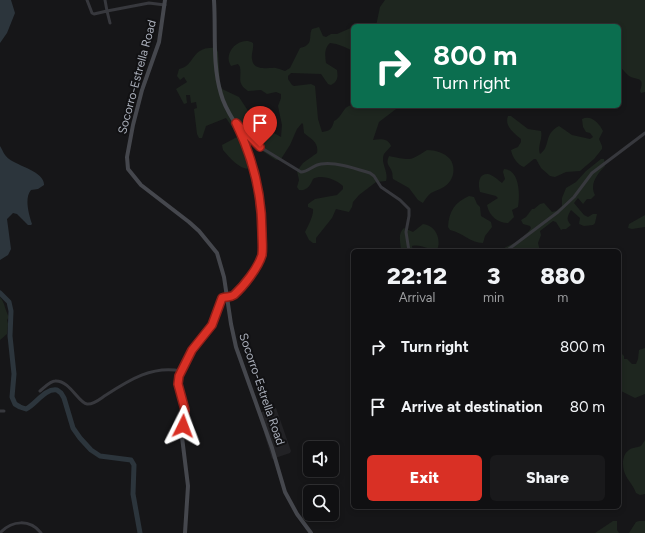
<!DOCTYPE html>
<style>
body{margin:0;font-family:Figtree,sans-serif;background:#19191b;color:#f1f3f6;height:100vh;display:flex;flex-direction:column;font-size:15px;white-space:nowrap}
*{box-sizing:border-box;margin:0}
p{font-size:13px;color:#9c9d9f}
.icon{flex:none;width:22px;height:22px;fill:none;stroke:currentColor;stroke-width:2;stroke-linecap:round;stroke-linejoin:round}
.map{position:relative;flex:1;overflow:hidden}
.drawer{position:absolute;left:351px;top:249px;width:270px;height:260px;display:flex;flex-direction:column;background:#101012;border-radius:6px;box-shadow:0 2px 6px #0003,0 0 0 1px #303032}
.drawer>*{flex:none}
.banner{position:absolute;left:351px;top:24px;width:270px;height:84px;border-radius:6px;box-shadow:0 2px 6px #0003,0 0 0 1px #303032;background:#0b6e4f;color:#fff;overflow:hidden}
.fabs{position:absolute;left:303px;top:441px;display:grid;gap:8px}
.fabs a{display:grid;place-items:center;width:36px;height:36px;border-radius:6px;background:#101012;box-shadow:0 2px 6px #0003,0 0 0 1px #303032;font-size:20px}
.pin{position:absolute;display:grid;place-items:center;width:34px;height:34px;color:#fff;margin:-41px -17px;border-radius:50% 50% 50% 0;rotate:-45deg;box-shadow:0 0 4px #0007}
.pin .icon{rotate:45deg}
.me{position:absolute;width:44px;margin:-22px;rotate:3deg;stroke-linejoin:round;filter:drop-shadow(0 0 3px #0008)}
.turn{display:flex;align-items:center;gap:14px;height:84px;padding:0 16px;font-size:18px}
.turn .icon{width:52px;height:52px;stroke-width:2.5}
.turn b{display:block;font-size:28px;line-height:34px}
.eta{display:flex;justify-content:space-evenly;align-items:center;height:68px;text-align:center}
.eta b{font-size:24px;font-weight:800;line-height:28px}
.primary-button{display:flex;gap:8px;margin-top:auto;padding:8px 16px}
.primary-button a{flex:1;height:46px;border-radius:6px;background:#d93025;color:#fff;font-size:16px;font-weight:800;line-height:46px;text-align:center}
.primary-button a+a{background:#19191b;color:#f1f3f6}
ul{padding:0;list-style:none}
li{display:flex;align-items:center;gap:12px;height:60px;padding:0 16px}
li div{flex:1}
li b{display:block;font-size:15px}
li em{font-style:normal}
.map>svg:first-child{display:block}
.built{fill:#222225}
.green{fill:#1e261f}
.water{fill:#2c353c}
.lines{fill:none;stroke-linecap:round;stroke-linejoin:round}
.river{stroke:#2c353c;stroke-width:5}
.street{stroke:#37383d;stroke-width:3}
.secondary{stroke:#45474d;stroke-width:4}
.route-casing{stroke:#8d1f18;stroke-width:10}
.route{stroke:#d93025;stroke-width:7}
.labels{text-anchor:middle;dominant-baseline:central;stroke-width:4;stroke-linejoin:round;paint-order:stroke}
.street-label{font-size:12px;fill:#a8adb8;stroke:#111113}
</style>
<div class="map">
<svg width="645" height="533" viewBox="0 0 645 533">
<rect width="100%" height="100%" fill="#161618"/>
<path class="built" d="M276 408 291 451 290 453 272 459 258 413Z"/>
<path class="green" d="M385 0H645V92L641 93 640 91C645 76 638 81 629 76 625 73 623 69 619 66V26H592L588 23H584L581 26H376L380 7Z
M319 27 323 36 326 37 331 34H337L353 27V51C345 47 339 44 330 43 324 48 325 56 326 63L337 70C338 77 338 81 331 85L328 84 321 74 291 73 288 76V79L292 85 294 86 311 84 315 86 318 119 322 132C330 131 332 129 334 121 343 117 342 106 353 105V106L364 107 365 106H400L379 122 373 140C380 139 388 138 391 146 389 149 386 151 384 154 380 163 389 172 386 181L376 182 359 195 353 202 352 207 349 212 336 209 332 218 316 238V243H313L309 240 305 232C308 226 314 215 313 209L308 207V204L315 199 337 195 343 189V186C336 179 321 174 313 179 310 186 307 191 299 190L297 187 299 180 297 171 303 163 317 153C319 142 311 139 304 133L303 124 302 123 297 129 290 145 281 159 276 160 261 150 249 139H246L255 163V168C242 173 231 159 223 150L222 145 237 137 236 133 226 118 206 126 202 138H199L197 134 194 109 197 108 196 102 191 103 190 95H186L187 103 184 104 176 89 187 82 184 77 180 80 177 76 179 69C196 66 190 46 216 48L218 52 220 84 222 89 239 97 252 117 263 127 281 137 282 125 278 106 281 98V94L276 92 267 94 261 90 248 91C236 83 242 78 240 67L238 64 231 66C222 53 240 35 253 43 254 49 251 54 252 59 253 70 265 68 273 68 276 67 281 70 285 71L290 68 300 48C302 47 305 47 307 45 312 42 309 33 312 29Z
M508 116H511L528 129 541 131C543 139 537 146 540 154 551 147 543 134 559 126L572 135 590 139 593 137 590 133 586 132 583 127 582 119C591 114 600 124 603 131L599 139 602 146V149L594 159 580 171 566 172 555 177 550 176 541 168 536 159H534L524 167C517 165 512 156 511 150L518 147 521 142V139C514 133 504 126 508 116Z
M427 150C435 150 445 153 450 159 457 169 453 183 442 188 439 190 434 191 431 193 427 196 425 200 423 203L418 200 409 188 393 179C392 177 393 174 392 172 390 165 385 165 389 156 410 160 409 162 427 150Z
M601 159H604L605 166C598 173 589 184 595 195L591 199H587L583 204 578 198 574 203 584 215 588 217 593 214H597L595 223 593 225 584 226 579 224 580 218 571 210C567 217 566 220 571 225L566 229H563L561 230 556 222 553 221 540 231 541 235 538 243 540 251H501C505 246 510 246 516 242 521 239 528 233 531 228L530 226 523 224 521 220 526 217 532 209H534L540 204 544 203 552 212 556 211 562 206V198L566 188 576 182 586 171Z
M504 169C520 170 520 195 518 207L512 210 514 217 508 223C498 223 489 216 487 205L498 198 496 196 480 192C478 185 478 173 488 174 493 175 498 180 502 183L505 179 503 172Z
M469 196 474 197 477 204 480 207 481 216 491 222 492 227 485 236 483 243C470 243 462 232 450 230L448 227C449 211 455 202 469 196Z
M645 215V227L632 229 628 228 629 224Z
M423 224C435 225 442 239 437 250 428 250 422 244 412 246L413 251H401C401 243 397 234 404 228L413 232Z
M0 297C5 303 5 310 9 317L7 320 8 324 7 334 0 340Z
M645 348V394L635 398 619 390V351L624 356V359H627L632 364H636L638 359 639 350Z
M645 440V494L640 495 636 493C633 485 630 483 626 476 622 469 621 455 629 450 632 447 637 448 641 446Z
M613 521H617V530L619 533H595Z
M639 521H645V533H629L636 522Z"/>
<path class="water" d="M0 0H11L15 13 7 33 0 43Z
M0 146C3 151 4 155 9 159 18 166 45 172 44 185L38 189 31 190C24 198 29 215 32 224L31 225H28L17 214 13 213 7 219 11 249 8 255 0 260Z"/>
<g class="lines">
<path class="river" d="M0 293 9 302 11 311 10 336 14 374 12 397 15 404 20 407 26 409C36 404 45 388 57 390L61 393 64 398 73 428 80 438 91 450 100 456 131 460 134 465 133 494 140 533"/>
<path class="street" d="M87 0 92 13 94 14 107 11 105 0
M110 23 107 11 149 3 165 5
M236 123 260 147 301 172C308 172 313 165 321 164 337 162 354 168 370 173L374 176 381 187 400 200 409 209V216L406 232 409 251
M506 251 558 212 574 197 592 173 645 133
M40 391C44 388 50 381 55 381 70 380 78 403 87 404 94 405 101 398 106 395 129 380 153 365 181 371
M0 411H4
M0 533C12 520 30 519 41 533"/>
<path class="secondary" d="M165 0 159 42 142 90 133 125 127 157 128 169 141 185 189 222 199 231 217 253 224 277 231 324 236 347 272 448 285 492 297 514 311 533
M185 533 188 486 182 437 185 411 178 384 179 376 192 350 212 325 222 298 226 296H232C244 285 258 270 262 254 263 247 262 239 262 232 262 200 256 167 243 137 236 123 225 110 221 94 212 64 216 31 214 0"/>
</g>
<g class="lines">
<g class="route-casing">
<path id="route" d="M183 426 185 410 178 384 179 376 192 350 212 325 222 298C226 296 230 298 234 295 244 286 258 268 262 255 263 248 262 240 262 233 262 194 253 158 236 123L260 147"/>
</g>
<use href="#route" class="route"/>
</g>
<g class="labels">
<g class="street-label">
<text transform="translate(137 77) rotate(-75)">Socorro-Estrella Road</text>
<text transform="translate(262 389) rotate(71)">Socorro-Estrella Road</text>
</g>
</g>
</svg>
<div class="fabs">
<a><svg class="icon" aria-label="sound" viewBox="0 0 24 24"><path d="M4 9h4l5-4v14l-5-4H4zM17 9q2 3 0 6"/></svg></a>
<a><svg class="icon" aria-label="search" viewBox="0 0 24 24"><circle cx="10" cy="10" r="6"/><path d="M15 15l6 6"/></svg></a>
</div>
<div class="pin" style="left:260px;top:147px;background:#d93025"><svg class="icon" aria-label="arrive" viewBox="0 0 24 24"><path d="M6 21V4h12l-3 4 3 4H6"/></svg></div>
<svg class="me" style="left:183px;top:426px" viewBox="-20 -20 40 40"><path d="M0-17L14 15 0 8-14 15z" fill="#d93025" stroke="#fff" stroke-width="4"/></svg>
<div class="banner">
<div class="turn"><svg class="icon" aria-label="right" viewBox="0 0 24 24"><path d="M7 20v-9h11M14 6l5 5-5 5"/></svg><div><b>800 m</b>Turn right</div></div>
</div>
<section class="drawer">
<div class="eta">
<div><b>22:12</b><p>Arrival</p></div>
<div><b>3</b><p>min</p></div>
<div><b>880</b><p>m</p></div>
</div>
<ul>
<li><svg class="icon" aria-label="right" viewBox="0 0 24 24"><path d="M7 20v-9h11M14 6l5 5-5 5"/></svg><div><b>Turn right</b></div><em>800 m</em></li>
<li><svg class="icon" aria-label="arrive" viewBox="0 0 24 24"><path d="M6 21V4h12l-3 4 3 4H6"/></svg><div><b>Arrive at destination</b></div><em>80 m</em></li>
</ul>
<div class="primary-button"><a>Exit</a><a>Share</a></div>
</section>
</div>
